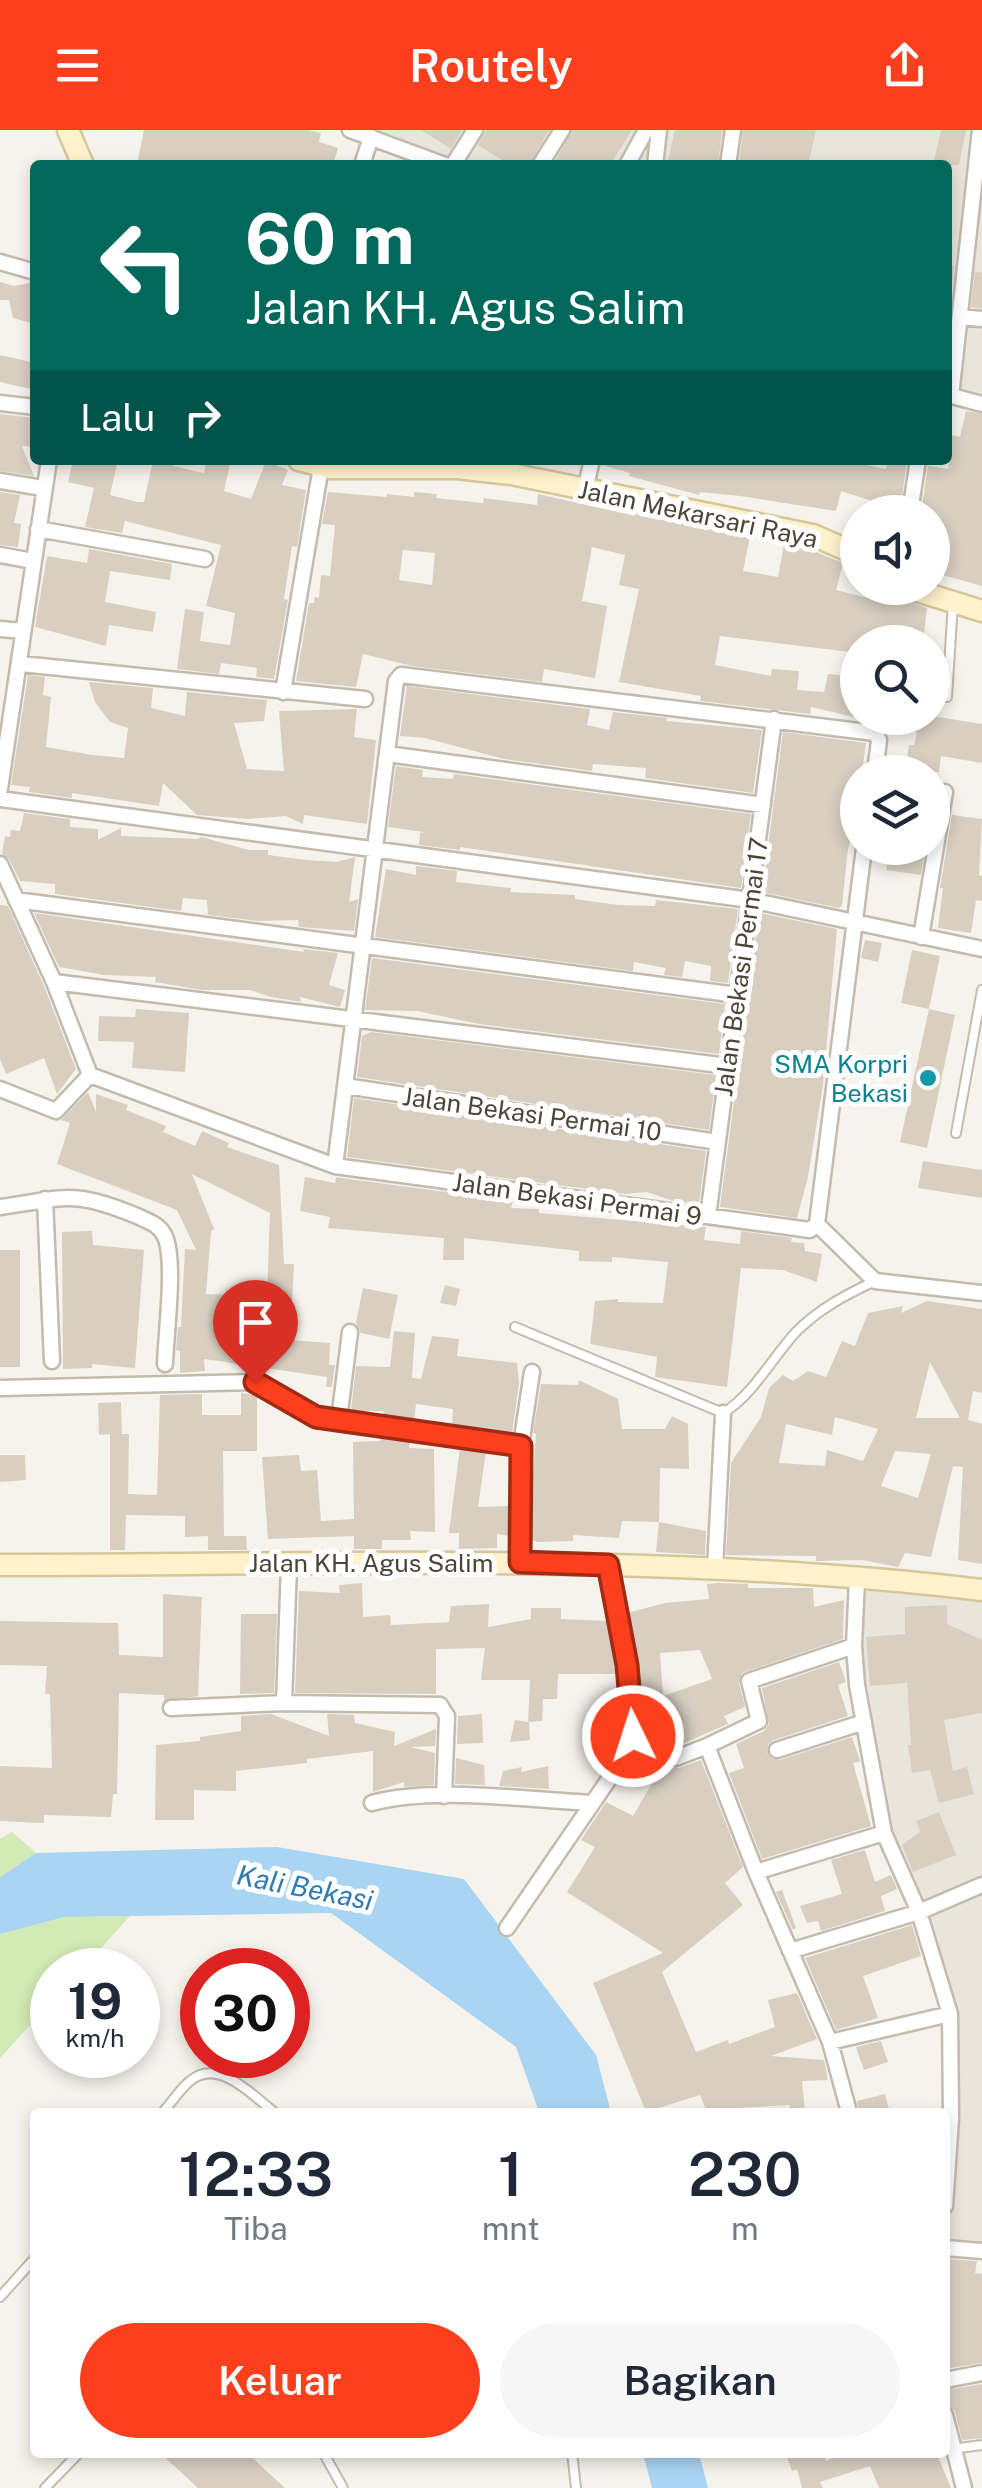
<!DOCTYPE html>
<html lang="id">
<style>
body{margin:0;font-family:"Public Sans",sans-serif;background:#f6f6f7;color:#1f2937;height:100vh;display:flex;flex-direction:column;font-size:38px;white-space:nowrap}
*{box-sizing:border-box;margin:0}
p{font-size:32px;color:#747a83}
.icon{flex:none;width:55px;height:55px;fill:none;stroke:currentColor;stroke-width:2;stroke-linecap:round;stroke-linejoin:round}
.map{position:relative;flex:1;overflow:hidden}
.details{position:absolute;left:30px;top:1978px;width:920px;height:350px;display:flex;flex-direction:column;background:#fff;border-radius:10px;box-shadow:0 5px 15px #0003}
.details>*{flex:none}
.top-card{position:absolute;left:30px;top:30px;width:922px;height:305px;border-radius:10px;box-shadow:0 5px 15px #0003;background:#00695c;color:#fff;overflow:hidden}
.tools{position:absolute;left:840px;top:365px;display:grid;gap:20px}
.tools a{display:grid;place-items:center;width:110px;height:110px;border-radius:50%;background:#fff;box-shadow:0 5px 15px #0003;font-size:50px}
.speed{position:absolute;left:30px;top:1818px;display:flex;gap:20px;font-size:50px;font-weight:700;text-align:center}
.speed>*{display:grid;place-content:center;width:130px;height:130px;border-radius:50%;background:#fff;box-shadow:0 5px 15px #0003;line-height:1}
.speed small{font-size:25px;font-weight:400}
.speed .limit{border:15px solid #d22;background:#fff;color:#111}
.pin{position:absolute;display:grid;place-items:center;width:85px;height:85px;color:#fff;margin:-102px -42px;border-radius:50% 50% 50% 0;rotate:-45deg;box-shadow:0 0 10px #0007}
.pin .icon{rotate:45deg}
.me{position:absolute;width:110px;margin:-55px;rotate:356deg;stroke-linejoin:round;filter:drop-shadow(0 0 8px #0008)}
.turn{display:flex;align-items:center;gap:35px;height:210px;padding:0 50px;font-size:45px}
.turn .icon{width:130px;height:130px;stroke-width:2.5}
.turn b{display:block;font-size:70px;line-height:85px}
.then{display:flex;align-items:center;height:95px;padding:0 50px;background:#0003;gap:20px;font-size:38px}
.eta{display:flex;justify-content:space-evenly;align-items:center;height:170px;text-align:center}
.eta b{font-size:60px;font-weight:600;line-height:70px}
.cta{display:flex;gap:20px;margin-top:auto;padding:20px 50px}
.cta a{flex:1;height:115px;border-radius:60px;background:#fc3f1d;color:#fff;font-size:40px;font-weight:600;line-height:115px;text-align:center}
.cta a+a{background:#f6f6f7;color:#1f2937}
header{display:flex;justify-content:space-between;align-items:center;height:130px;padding:0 50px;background:#fc3f1d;color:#fff;font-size:45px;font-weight:600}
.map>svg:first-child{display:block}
.residential{fill:#eae5da}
.green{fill:#d2eab5}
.water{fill:#a9d4f2}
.building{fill:#d8cfc1;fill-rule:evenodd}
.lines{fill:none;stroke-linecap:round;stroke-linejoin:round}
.lane-casing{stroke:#c2bbae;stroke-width:12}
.street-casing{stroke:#c2bbae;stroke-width:19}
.secondary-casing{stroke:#d6c79b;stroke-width:25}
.lane{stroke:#fff;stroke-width:8}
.street{stroke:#fff;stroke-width:14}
.secondary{stroke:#fff3cd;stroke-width:20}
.route-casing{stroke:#a42913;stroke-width:25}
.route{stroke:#fc3f1d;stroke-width:18}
.culture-dot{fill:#0f9aa8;stroke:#fff;stroke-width:4}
.labels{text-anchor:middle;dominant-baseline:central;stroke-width:10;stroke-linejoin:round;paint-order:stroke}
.street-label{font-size:25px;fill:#4b4439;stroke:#fff}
.culture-label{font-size:25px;fill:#0d838f;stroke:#fff;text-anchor:end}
.water-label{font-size:28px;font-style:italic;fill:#2e7ab2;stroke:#fff}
</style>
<header><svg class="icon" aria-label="menu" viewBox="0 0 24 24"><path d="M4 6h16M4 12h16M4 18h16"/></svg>Routely<svg class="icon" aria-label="share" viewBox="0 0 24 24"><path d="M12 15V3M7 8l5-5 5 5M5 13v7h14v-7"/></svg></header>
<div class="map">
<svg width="982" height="2358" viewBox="0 0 982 2358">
<rect width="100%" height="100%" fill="#f6f3ec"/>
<path class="residential" d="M343 0H982V270L948 259V35H455Z
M857 1449 982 1460V2121L945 2118 949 1884 884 1703 865 1663 871 1629 857 1555Z"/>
<path class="green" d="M12 1702 36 1723 0 1747V1709Z
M130 1786 81 1840H52V1871L0 1928V1804L65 1787Z"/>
<path class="water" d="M277 1717 464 1749 596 1925 611 1982H539L516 1917 331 1783 65 1787 0 1804V1747L36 1723Z
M643 2323H699L708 2358H652Z"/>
<path class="building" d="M144 0H308L321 3 319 12 338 18 333 35H137Z
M421 0H462L451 19Z
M486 0H549L530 35H510L478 15Z
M572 0H632L610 35H553Z
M675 0H722L718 35H667Z
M743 0H816L809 31 805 30 804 35H739Z
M941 0H966L959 35H933Z
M948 135 954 136 950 176 948 175Z
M975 141 982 143V178L971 177Z
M0 152 14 156 35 152V194L13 188 9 170H0Z
M0 225 35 233V260L0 252Z
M966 281 982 284V456L932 442V382H921L928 336 948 339 952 305 960 307Z
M0 284 35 288V317L22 316 34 346 0 341Z
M73 330H118L110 365 138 372H144L153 330H174L173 336 204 343 207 330H231L224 361 251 369 266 331 288 340 282 355 306 360 297 417 292 416 284 469 288 470 274 549 256 547 257 538 221 533 219 544 177 539 185 479 204 482 200 511 230 515 235 483 206 476 221 415 125 391 122 403 85 397 94 358 68 352Z
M602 330H706L724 335 725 330H841L886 339 888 330H907L900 382H876L878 373 841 361 836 381 740 366 700 362 699 365 629 346 630 343 602 335Z
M0 362 20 365 14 393 21 394 18 417 0 415Z
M328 362 387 367V364L414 367V362L437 364 436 368 483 373 484 368 537 375 538 364 635 386V384L750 406 743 441 778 447 784 414 806 418 843 433 836 460 883 472 885 464 927 478 923 512H858V523L720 506 715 535 771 546 772 539 799 541 797 560 824 562 828 544 858 547V588L811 577 810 584 700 571 701 566 619 552 639 459 619 455 625 425 592 417 582 471 607 476 595 548 544 539 542 552 412 536 363 524 356 557 296 551 309 473H314L315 467 319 468 321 445 330 446 335 395 322 394ZM403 420 435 423 432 455 399 450Z
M89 419 172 434 170 450 110 441 105 472 156 482 153 502 109 495 106 516 35 497 47 426 87 433Z
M28 545 45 547 43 565 51 567 46 617 93 625 124 628 128 598 110 592 95 572 89 552 153 558 151 578 185 586 187 562 267 570 264 591 234 593 247 639 284 641 279 581 357 579 354 607 376 610 367 694 304 685 303 694 286 686 248 689 197 685 163 653 159 676 72 663V668L29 662 30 657 11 655Z
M407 556 590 579 587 595 609 600 613 582 667 588V591L762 600 753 663 645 648 646 638 593 634 592 641 504 629 425 608 400 606Z
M932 586 982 594V633L941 626 939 642H905L909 615H914L917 602 878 593V588Z
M783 602 866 613 862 642H858L853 691 856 692 848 718 842 776 839 778 762 762Z
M396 636 423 640 422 647 453 649 454 644 751 684 741 758 460 717V720L419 715 420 703 424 702 388 697Z
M24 683 70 689V697L98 699V710L121 698V706L198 709 201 707 249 720H268V725L306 730 337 732 355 727 349 772 358 769 354 801 299 797 298 790 258 791 208 785 207 770 183 768 181 781 55 764V754L20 751 9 729 2 724 5 706 10 707 11 700 20 701Z
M952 685 982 689 979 745 982 746V771L976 770 971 803 938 798 943 758H940Z
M890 718H925L921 745 886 740Z
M416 736 457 741 456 752 511 758 510 762 575 765V769L618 775 655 776 656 770 738 779 728 853 710 851 711 836 685 831 682 847 664 845 666 838 634 832 633 841 375 807 386 739 416 745Z
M0 775 8 776 44 856 76 939 57 964 44 928 6 944 0 929Z
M34 783 304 822 303 819 338 823 329 855 345 860 340 877 300 867 301 872 271 867 250 860H202L155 852 156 847 104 845 59 837Z
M759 783 837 799 823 955 808 1047 797 1088 720 1077Z
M865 810 882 813 878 832 861 828Z
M912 820 940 826 929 879 901 873Z
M372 828 725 874 719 924 479 894 417 881 365 880Z
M136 879 189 883 185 942 132 938 134 912 98 911 99 886 135 887Z
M929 879 955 885 927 1018 900 1012Z
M371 902 716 945 709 1000 357 947 362 906Z
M88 962 96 982V964L128 975 126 980 166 996 163 1002 195 1016 202 1001 229 1013 227 1017 279 1035 284 1134H294L290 1210 330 1213 329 1235H335L332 1257H326L327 1247 204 1229 205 1241 180 1243V1221L176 1220 178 1197H181L185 1119 196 1120 177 1080 57 1034 70 993 61 990ZM192 1044 270 1083 267 1166 206 1164 211 1101 214 1099Z
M354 968 706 1021 699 1074 673 1071 647 1062 625 1064 347 1027Z
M923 1031 982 1040V1068L918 1058Z
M305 1047 335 1053 336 1047 341 1048 513 1071 511 1078 539 1079V1083L706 1097 704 1110 740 1114 741 1101 792 1108 791 1112 804 1113 805 1121 822 1124 817 1152 783 1140 741 1138 727 1257 655 1247 657 1227 590 1214 595 1171 618 1169V1172L663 1173 668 1132 612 1127V1132L579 1131V1121L464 1108V1130H443L444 1108 328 1098 330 1087 300 1081Z
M92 1101 93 1115 144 1120 135 1238 92 1234V1238L63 1239 62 1102Z
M0 1120H20V1237H0Z
M445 1155 460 1159 456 1176 440 1173Z
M363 1158 398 1165 389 1209 361 1203 356 1193Z
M927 1171 982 1179V1263L973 1261 968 1290 982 1294V1434L958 1430 963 1337 953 1336 931 1427 905 1423 898 1437 862 1430 816 1431V1426L726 1425 731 1333 761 1287 769 1258 783 1245 793 1251 808 1241 826 1247 842 1211 855 1216 868 1183 903 1176 901 1183ZM930 1232 960 1288H916ZM835 1287 878 1299 863 1331 827 1320 825 1336 779 1333 786 1294 832 1305ZM895 1321 931 1324 918 1368 881 1356Z
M394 1201 415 1203 412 1248 421 1249 432 1206 459 1209 457 1226 517 1233 519 1254 512 1303 452 1295 453 1279 416 1274 414 1290 383 1285 384 1281H351L356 1236 390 1237Z
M579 1250 618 1269 622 1299H665L672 1286 688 1294 689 1339 660 1338 659 1392 622 1391 619 1408 573 1405V1411L537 1412 530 1409 531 1373 536 1304 533 1303 541 1254 578 1255Z
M241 1263 257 1265V1321H223L224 1406H246L247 1420H208V1406L185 1407V1386L126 1385 125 1420H110V1304L99 1305 98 1273 121 1272 122 1304H129L128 1364 157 1365 160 1265 202 1264V1285H241Z
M381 1307 410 1311 409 1318 434 1319 435 1402 410 1401 411 1410H382V1419H354V1406L268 1409 262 1327 299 1325 301 1341 317 1340 321 1391 354 1389 353 1312 380 1311Z
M460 1317 486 1321 478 1377 509 1376V1406L497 1404V1418L459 1419V1403H449Z
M0 1325H25L26 1350 0 1352Z
M659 1392 706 1401 705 1425 656 1422Z
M362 1453 363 1487 390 1485 391 1495 449 1492 451 1476 489 1474 488 1497 531 1489V1478H561V1489L607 1491 617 1544H558L557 1569H543L542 1591 529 1592 530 1610 510 1612 515 1590 528 1592 530 1550H481L485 1518 436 1519V1564L295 1563 299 1461 340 1463 339 1455Z
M718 1453 748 1454V1458H813L814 1477 844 1470 843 1509 742 1543 739 1553 745 1577 724 1586 728 1594 682 1614 665 1577 659 1575 643 1578 627 1483 665 1473 709 1469 707 1454ZM700 1520 712 1549 663 1566 660 1523Z
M163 1464 202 1467 198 1566 164 1571V1565L119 1563 117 1664H113L111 1687 44 1685V1693L0 1691V1636L52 1638 50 1564H45L47 1536 0 1535V1491L118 1493 119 1525 163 1527Z
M947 1475V1494L982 1510V1583L944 1590 953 1641 967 1637 974 1664 939 1673 930 1640 912 1643 908 1615H911L907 1553 870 1556 866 1507 905 1504V1477Z
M241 1484H277L274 1563 240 1564Z
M839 1532 846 1552 838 1555 848 1586 774 1610 769 1614 767 1622 771 1628 779 1630 852 1607 860 1631 853 1633 871 1696 762 1729 729 1643 744 1638 736 1614 764 1601 769 1594 762 1558Z
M271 1584 329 1606 327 1584 354 1585 355 1593 395 1602 394 1616 436 1599 435 1616 411 1617 435 1623 434 1655 404 1657V1652L373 1662V1621L307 1629V1633L236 1641V1661L194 1660V1690H155L156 1615 200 1611V1607L241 1601V1586Z
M482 1584 483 1613 457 1614 458 1586Z
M652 1598 670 1637 679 1638 701 1630 743 1737 725 1753 743 1775 662 1842 696 1922 728 1910 729 1914 775 1897 768 1870 797 1863 817 1909 771 1926 824 1930 828 1950 802 1951 805 1982H789L790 1975 738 1978 740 1982H707L700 1965 646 1982 593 1853 663 1823 567 1762 595 1717 581 1710 606 1672 633 1686 651 1655 640 1622 644 1600Z
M456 1628 484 1635 485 1655 455 1654Z
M548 1636 549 1659 499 1656 503 1641 522 1637 521 1642Z
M939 1682 956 1725 913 1742 902 1715 920 1702 916 1691Z
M865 1720 875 1752 891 1745 897 1759 881 1766 885 1781 821 1801 818 1791 807 1793 800 1776 842 1764 831 1730Z
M782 1760 796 1798 793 1800 776 1762Z
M912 1795 921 1826 863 1846 878 1888 836 1900 805 1828Z
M881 1911 888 1932 864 1940 856 1917Z
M885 1964 890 1982H859L857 1971Z
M945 2129 977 2131 975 2143 982 2144V2233L945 2239Z
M982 2254V2308L962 2310 955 2281 947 2275 945 2260Z
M159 2322H246L285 2358H198Z
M785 2322H822L826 2331 847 2322H936L951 2358H879L870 2336 820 2352 823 2358H802L797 2339 792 2341Z"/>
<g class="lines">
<g class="lane-casing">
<path id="lane" d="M947 567 953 473
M956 1003 982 860
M515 1197 723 1283C753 1265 772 1228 796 1202 819 1179 845 1165 875 1151
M163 1982C172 1972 180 1959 190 1951 218 1927 252 1965 274 1982
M0 2167 35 2128
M952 2319 982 2315
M323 2322 343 2358
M572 2322 576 2358
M45 2358 80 2322"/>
</g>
<g class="street-casing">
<path id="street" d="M350 0 445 35
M362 35 371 7
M453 35 475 0
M540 35 562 0
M627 35 646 0
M655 35 659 0
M728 35 733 0
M0 132 35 142
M960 187 982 189
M948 265 982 274
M951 266 980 0
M0 273 35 277
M0 351 43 358
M585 360 592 330
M910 382 918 330
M38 399 205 429
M0 425 33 431
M0 499 23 501
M21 534 365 569
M283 562 322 331
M387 624 763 675
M0 659 49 330
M0 669 750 770 982 819
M0 734 54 852 728 936
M16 770 737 865
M921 807 945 662
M90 945 335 1036 810 1100 817 1094
M345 956 718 1012
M0 959 56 981 90 945 54 852
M335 1036 396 551 401 545 875 603 879 610 875 642
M45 1069 52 1231
M0 1077C65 1068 73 1059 137 1086 150 1092 161 1095 166 1109 175 1135 166 1204 165 1234
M708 1086 774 589
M817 1094 864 718
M817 1094 875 1151 982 1163
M0 1258 255 1252 316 1287 521 1315
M339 1290 350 1202
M519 1432 521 1315 532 1242
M715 1439 723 1283
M857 1449 854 1516 857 1555 884 1703 919 1782 950 1884 951 1988 945 2076
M284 1573 289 1435
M171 1578 284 1573 440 1575 447 1586 444 1666
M634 1592 658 1585 676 1628 707 1616
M777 1620 864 1592
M372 1673C434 1656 527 1670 592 1673
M756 1742 884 1703
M507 1798 633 1614C637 1553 615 1495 608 1435
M790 1821 919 1782 982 1755
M830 1912 950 1884
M849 1982 830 1912 756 1742 707 1616 759 1591 749 1551 854 1516
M945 2118 982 2121
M945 2250 982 2243
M945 2285 964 2358"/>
</g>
<g class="secondary-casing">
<path id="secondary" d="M68 0 83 35
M299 330 331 338H457L511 344 813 405 858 425
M908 458 982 481
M0 1435C327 1435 656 1421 982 1460"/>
</g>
<use href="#lane" class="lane"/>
<use href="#street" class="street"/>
<use href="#secondary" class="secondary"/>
</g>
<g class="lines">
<g class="route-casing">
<path id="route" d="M255 1252 316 1287 521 1316 520 1432 608 1435 627 1535 633 1606"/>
</g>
<use href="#route" class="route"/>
</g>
<circle class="culture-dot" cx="928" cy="948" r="10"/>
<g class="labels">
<g class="street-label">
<text transform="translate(698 384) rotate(12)">Jalan Mekarsari Raya</text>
<text transform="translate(741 837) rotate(-82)">Jalan Bekasi Permai 17</text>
<text transform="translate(532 984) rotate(8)">Jalan Bekasi Permai 10</text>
<text transform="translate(577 1069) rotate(8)">Jalan Bekasi Permai 9</text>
<text x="371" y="1433">Jalan KH. Agus Salim</text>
</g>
<g class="culture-label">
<text x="908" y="934">SMA Korpri<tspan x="908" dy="29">Bekasi</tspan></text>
</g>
<g class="water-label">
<text transform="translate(305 1757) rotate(11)">Kali Bekasi</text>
</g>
</g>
</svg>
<div class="tools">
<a><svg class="icon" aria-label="sound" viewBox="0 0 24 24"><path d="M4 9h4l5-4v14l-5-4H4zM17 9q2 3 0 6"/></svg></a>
<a><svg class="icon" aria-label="search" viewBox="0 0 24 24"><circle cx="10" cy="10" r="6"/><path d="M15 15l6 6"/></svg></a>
<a><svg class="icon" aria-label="layers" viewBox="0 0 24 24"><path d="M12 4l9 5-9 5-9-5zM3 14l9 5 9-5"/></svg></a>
</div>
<div class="speed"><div>19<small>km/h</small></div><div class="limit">30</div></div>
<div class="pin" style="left:255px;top:1252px;background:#d93025"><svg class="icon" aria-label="arrive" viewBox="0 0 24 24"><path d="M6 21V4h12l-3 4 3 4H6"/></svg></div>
<svg class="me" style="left:633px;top:1606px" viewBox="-20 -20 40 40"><circle r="17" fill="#fc3f1d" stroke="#fff" stroke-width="3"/><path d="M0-11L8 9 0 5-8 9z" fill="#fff"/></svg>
<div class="top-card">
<div class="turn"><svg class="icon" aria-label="left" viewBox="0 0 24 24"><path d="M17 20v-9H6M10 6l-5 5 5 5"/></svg><div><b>60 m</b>Jalan KH. Agus Salim</div></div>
<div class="then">Lalu<svg class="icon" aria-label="right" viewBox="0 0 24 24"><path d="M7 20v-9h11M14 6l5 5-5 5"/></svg></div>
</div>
<section class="details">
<div class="eta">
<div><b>12:33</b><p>Tiba</p></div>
<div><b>1</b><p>mnt</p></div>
<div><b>230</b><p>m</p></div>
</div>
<div class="cta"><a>Keluar</a><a>Bagikan</a></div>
</section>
</div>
